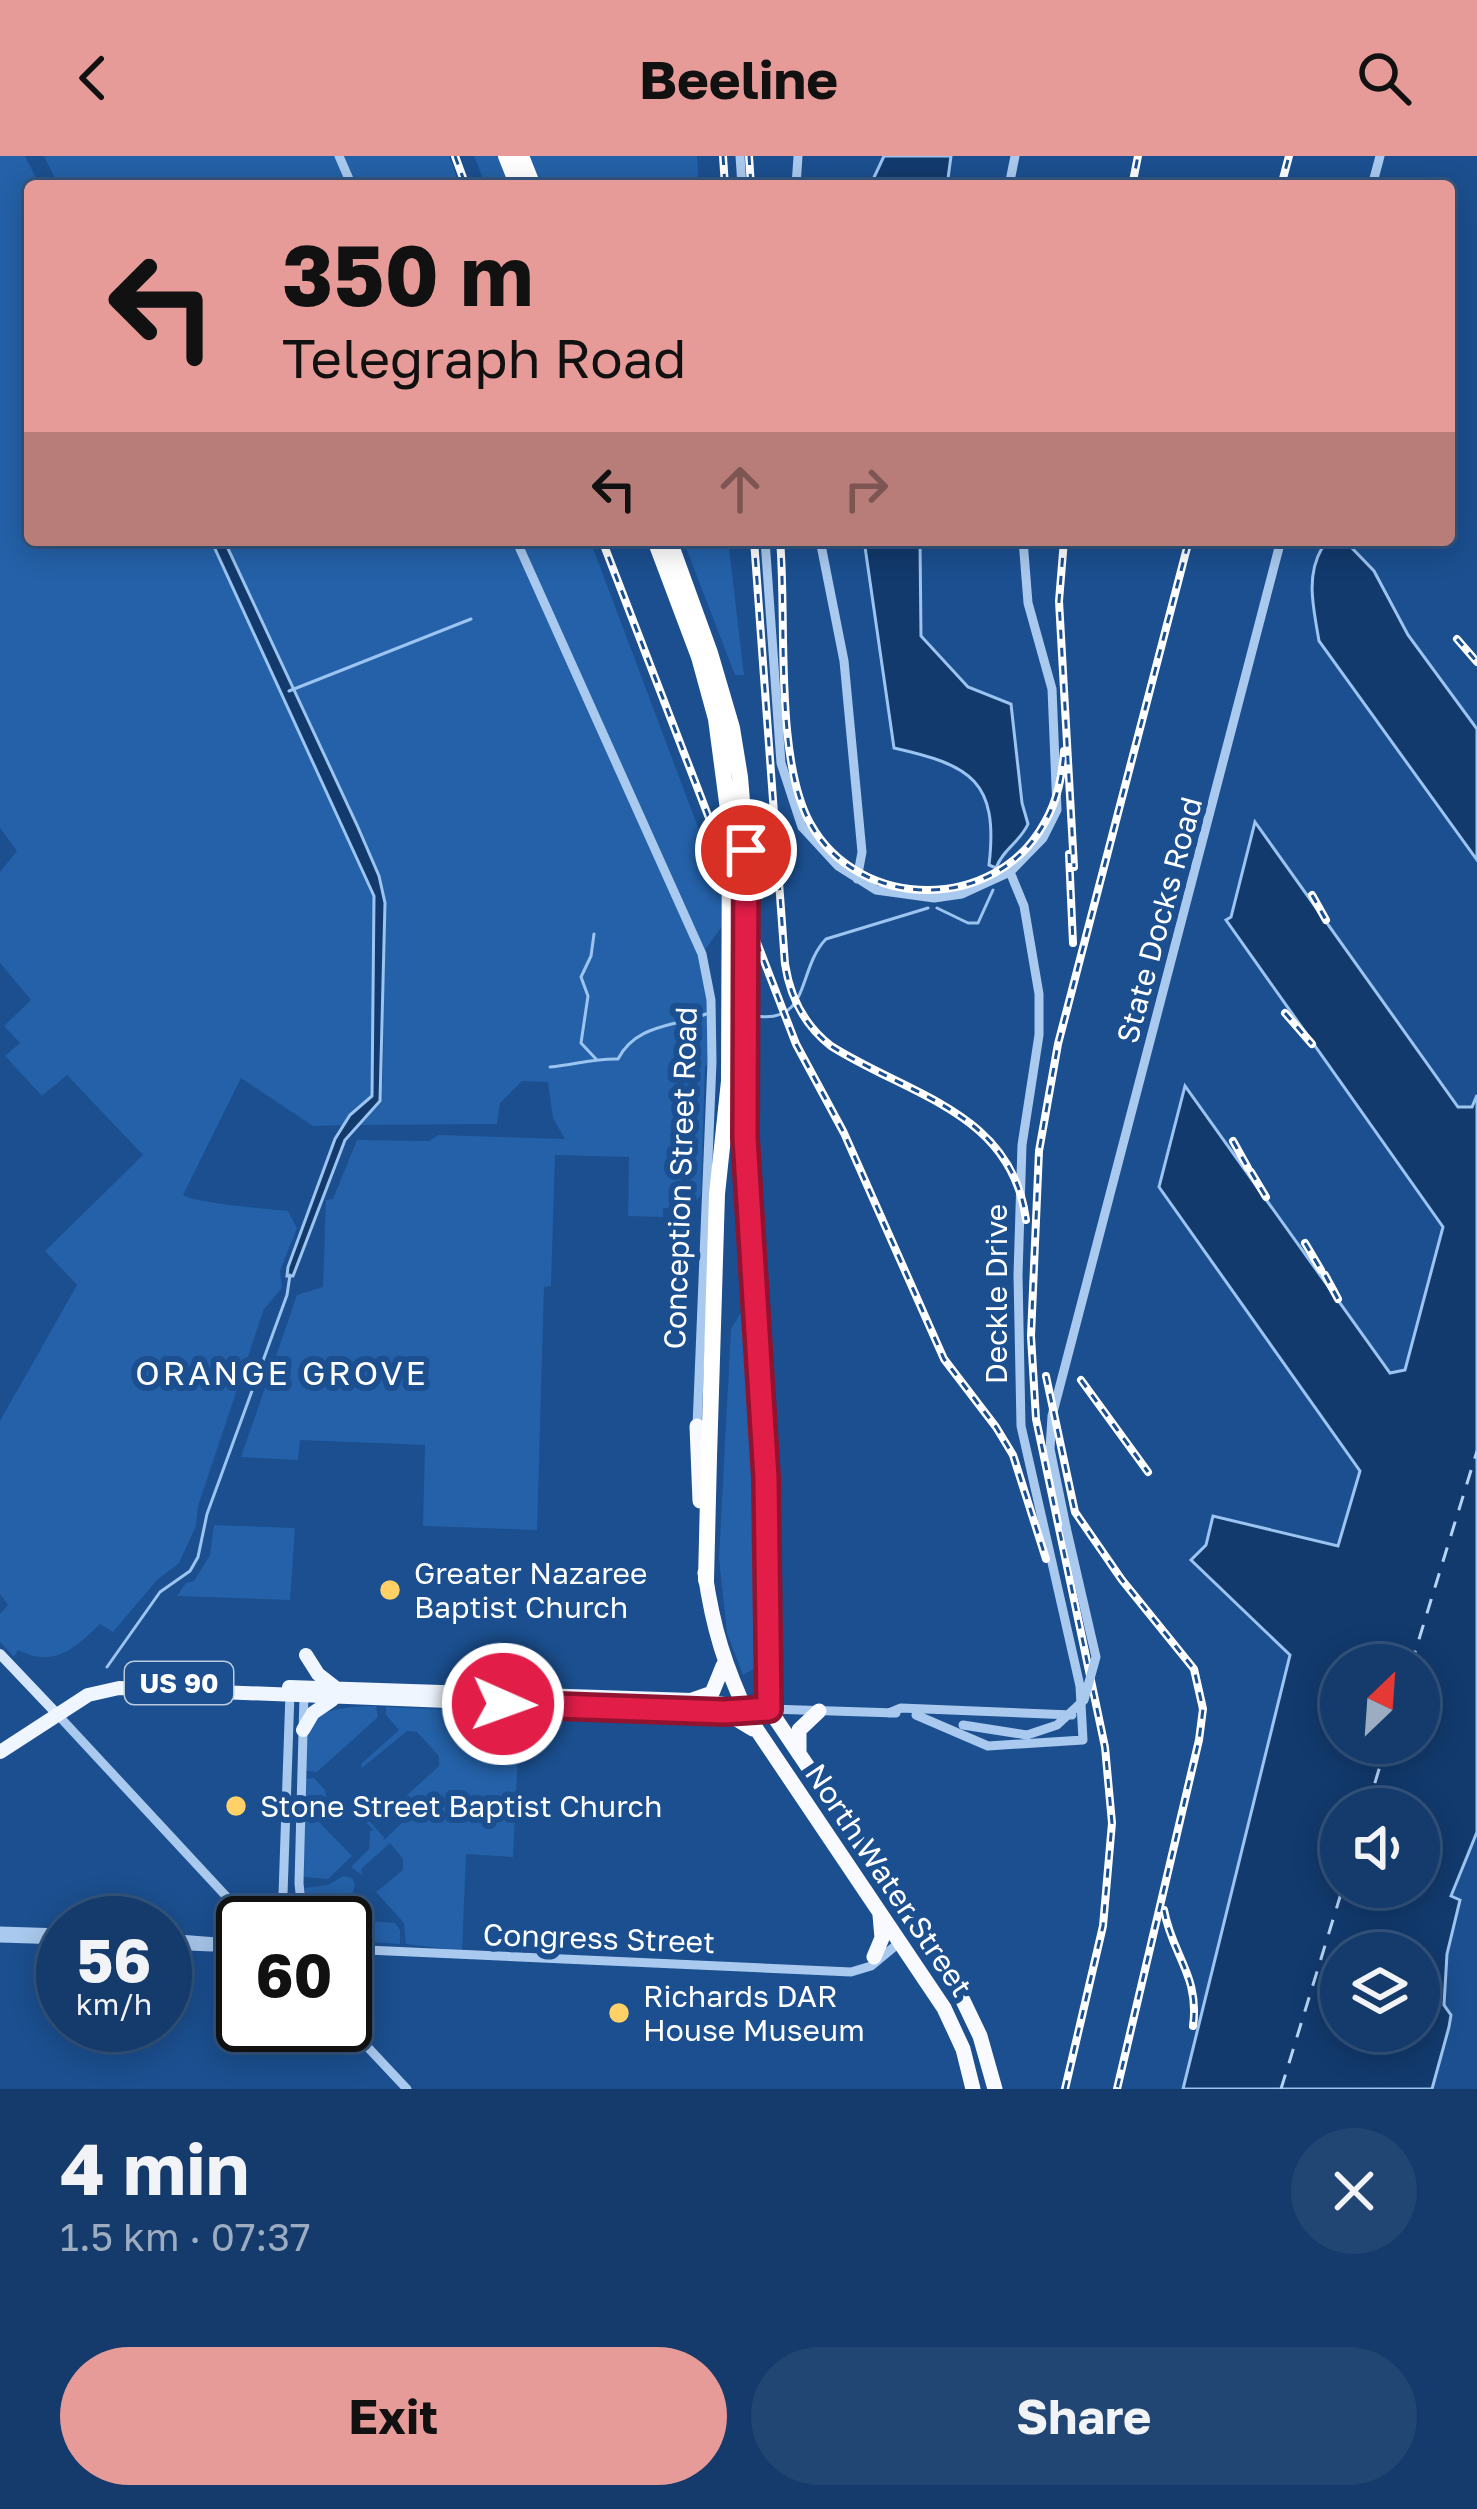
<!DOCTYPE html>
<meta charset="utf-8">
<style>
body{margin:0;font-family:"Golos Text",sans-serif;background:#214673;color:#f1f3f6;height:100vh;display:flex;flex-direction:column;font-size:45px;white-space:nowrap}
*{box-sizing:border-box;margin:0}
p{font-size:39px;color:#9dadc1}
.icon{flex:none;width:66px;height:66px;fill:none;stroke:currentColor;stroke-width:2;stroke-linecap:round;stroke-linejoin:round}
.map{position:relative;height:1933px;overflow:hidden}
.panel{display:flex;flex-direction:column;background:#143b6b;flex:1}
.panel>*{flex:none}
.banner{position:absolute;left:24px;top:24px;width:1431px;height:366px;border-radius:12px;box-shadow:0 6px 30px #0003,0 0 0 3px #33557e;background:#e69b98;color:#111;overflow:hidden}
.needle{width:78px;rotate:25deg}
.tools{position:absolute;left:1320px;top:1488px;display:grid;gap:24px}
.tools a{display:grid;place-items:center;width:120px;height:120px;border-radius:50%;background:#143b6b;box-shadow:0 6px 30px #0003,0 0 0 3px #33557e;font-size:60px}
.speed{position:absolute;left:36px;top:1740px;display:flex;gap:24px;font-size:60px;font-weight:700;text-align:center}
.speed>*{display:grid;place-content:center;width:156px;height:156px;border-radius:50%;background:#143b6b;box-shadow:0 6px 30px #0003,0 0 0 3px #33557e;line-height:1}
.speed small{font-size:30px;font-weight:400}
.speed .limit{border:6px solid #111;border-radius:18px;background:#fff;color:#111}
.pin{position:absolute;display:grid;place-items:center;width:102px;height:102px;color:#fff;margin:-51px;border:6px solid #fff;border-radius:50%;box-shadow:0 3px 12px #0007}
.me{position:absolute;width:132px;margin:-66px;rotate:92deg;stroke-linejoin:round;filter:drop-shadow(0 0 9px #0008)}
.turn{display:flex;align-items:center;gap:42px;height:252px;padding:0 60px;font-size:54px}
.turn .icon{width:156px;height:156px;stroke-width:2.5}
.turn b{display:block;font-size:84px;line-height:102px}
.lanes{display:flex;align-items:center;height:114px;padding:0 60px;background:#0003;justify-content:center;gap:60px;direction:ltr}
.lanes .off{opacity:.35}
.round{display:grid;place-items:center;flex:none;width:126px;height:126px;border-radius:63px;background:#214673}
.overview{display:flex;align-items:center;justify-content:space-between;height:204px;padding:0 60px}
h1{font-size:72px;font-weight:700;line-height:90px}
.cta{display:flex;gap:24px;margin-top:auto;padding:24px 60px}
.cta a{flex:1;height:138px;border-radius:72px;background:#e69b98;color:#111;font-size:48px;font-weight:700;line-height:138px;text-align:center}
.cta a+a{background:#214673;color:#f1f3f6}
header{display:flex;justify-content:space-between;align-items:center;height:156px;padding:0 60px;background:#e69b98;color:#111;font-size:54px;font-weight:700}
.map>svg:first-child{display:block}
.green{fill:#2461a8}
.water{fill:#123a6d;stroke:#9cc4f0;stroke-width:3;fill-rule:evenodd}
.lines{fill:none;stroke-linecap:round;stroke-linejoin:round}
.stream{stroke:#9cc4f0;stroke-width:3}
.ferry{stroke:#b5d3f5;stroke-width:3;stroke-dasharray:15 12;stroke-linecap:butt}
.tertiary{stroke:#a9c9ee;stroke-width:9}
.secondary{stroke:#d6e6fa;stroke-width:10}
.primary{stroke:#f0f6ff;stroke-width:14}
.trunk{stroke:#f8faff;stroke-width:15}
.motorway{stroke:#fff;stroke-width:16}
.rail-casing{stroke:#fff;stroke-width:8}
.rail{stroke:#1b4f8f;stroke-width:3;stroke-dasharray:9;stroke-linecap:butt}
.tertiary-bridge{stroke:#a9c9ee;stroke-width:9}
.motorway-bridge{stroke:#fff;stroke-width:16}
.route-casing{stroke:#92132f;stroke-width:30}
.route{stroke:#e11d48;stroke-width:21}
.poi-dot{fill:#ffd166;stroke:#1b4f8f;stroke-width:4.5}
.labels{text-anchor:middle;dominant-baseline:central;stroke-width:12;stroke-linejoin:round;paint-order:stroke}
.shield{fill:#1b4f8f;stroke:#bbcadd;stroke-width:3}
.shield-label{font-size:27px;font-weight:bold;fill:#fff}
.street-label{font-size:30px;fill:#fff;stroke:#1b4f8f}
.poi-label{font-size:30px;fill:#fff;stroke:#1b4f8f;text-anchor:start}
.neighbourhood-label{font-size:33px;letter-spacing:3px;fill:#fff;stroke:#1b4f8f}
</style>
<header><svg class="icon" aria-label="back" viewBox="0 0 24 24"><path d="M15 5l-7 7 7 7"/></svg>Beeline<svg class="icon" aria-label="search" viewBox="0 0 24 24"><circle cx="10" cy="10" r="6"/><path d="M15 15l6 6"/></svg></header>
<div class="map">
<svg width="1477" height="1933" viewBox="0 0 1477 1933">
<rect width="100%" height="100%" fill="#1b4f8f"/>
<path class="green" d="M0 0H25L40 30H30V384H211L375 740 372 940 350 959 344 969 313 970 241 922 183 1039C195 1047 268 1053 288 1055L297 1072 280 1115 282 1132 264 1153 198 1350 196 1370 179 1407 157 1424 113 1476 100 1468C74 1493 55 1512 18 1494L14 1501 0 1486V1458L8 1449 0 1438V1265L77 1129 45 1095 143 999 67 919 42 940 5 900 20 887 4 870 31 844 0 807V716L17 695 0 672Z
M44 0H449L460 30H59Z
M474 0H697L699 30H486Z
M224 384H590L722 735 723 769 702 798 711 844 712 908 705 910 701 1039 688 1054 663 1052V1061L628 1060 629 1001 555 999 551 1130 544 1131 537 1374 423 1370 425 1289 300 1284 298 1304 241 1301 297 1139 323 1131 326 1044 333 1043 357 984 429 985 438 979 565 983 553 962 548 926 522 925 500 947 497 968 354 969 380 945 383 922 385 747 379 720Z
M683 384H728L744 519H735Z
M757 1131 767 1134 768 1150 770 1312H756L759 1493 757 1511 743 1519 727 1477 719 1402 731 1173Z
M214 1369 295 1372 290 1444 177 1440 186 1427 194 1425 210 1399Z
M376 1550 378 1561 317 1616 307 1615C296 1556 326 1551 376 1550Z
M386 1551 520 1557 513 1701 466 1698 462 1795 406 1788 404 1767 376 1736 403 1714V1703L390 1687 361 1713 362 1719 351 1711 369 1693 370 1675H374L360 1659 374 1646 363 1659 384 1681 383 1685 406 1663 394 1651 439 1610V1600L417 1576 407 1575 362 1612 361 1608 399 1574 386 1559Z
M314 1622 325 1634 327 1645 320 1654V1667L352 1700 328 1723 304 1721 305 1623Z
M343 1720 352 1722 355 1729 347 1756 365 1776 370 1765 395 1767 400 1774V1788L345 1784V1767H312L307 1760 305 1732 328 1729Z"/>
<path class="water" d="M884 0H951L947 30H870Z
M211 384H224L357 669 379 720 385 747 380 945 345 984 293 1120H287L288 1111 335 983 350 959 372 940 374 740Z
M864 384H920L921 480 968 531 1011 548 1022 647 1028 668C1020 686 1003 693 996 712L989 709C999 624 970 609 894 592Z
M1338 388 1349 389 1374 415 1408 479 1477 573V704L1319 485C1314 454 1305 421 1322 392Z
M1255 666 1458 951H1472L1477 939V1676L1451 1740 1460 1744 1447 1798 1444 1849 1451 1859 1449 1871 1432 1933H1183L1290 1499 1191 1404 1206 1389 1213 1360 1338 1390 1360 1315 1159 1031 1185 930 1390 1217 1405 1214 1443 1071 1226 764 1231 761ZM1419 1509V1587H1341V1509ZM1419 1653V1731H1341V1653ZM1419 1797V1875H1341V1797Z"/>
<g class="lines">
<path class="stream" d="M289 535 471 463
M937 752 968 767H978L993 734
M594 778 591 800 581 821 588 840 581 887 596 903
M756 860C811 868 797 813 826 783L928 752
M550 911C574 909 595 902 618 903 636 868 674 871 706 858
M107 1511 160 1436 190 1415 198 1401 207 1358 287 1139 290 1119"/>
<path class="ferry" d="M1411 1509 1477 1295
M1367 1653 1387 1587
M1281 1933 1343 1731"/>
<path class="tertiary" d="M339 0 352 30
M740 0 742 30
M796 30 798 0
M1009 30 1015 0
M1372 30 1380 0
M516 384 702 798 711 844 712 906 697 1270
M765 384 781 607 802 671 838 710 876 734 934 742 962 738 1010 716 1043 682 1057 654 1052 533 1028 447 1023 384
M820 384 844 505 862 696 857 723
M1066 1371 1050 1293 1052 1260 1281 384
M769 1553 896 1557
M889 1557 901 1552 1072 1559
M57 1558 251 1767
M916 1559 988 1590 1083 1584 1080 1530 1021 1270 1018 1119 1022 989 1039 879V838L1024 750 1010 716
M282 1767 290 1537
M303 1767 299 1727 304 1539
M0 1775 63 1777
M0 1782 63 1784
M165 1782 243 1788
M165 1789 212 1791 220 1787
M345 1793 851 1816 871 1810 900 1786
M345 1867 407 1933"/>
<path class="secondary" d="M0 1498 57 1558"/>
<path class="primary" d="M306 1499 318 1518 336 1532
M289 1531 692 1544 740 1550
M303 1574 313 1557 332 1544
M0 1596 88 1539 119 1532 725 1556 769 1553"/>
<path class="trunk" d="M697 1270 700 1345
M705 1417C713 1473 725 1510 749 1562L944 1852 963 1893 973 1933
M692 1544 712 1537 723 1510
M769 1553 958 1834 980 1880 995 1933
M725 1556 753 1573
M768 1558 770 1442
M799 1598V1574L819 1555
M874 1801 882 1782 880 1759"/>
<path class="motorway" d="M506 0 518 30
M521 0 533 30
M766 1322 770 1442
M706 1424 709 1301"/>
<g class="rail-casing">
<path id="rail" d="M455 0 466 30
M723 0 725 30
M749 0 751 30
M1132 30 1138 0
M1281 30 1289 0
M602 384 796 888 844 977 944 1203 996 1271 1013 1299 1046 1403
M754 384 785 808C790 841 804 869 831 890 910 940 1012 956 1026 1064
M780 384C787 461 774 601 810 667 859 756 996 757 1045 666 1058 643 1062 620 1064 595
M1064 384 1059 445 1074 711
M1457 483 1477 506
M1069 698 1073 787
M1312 739 1326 764
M1285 857 1312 888
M1233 985 1248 1012
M1251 1016 1266 1041
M1305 1087 1321 1114
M1325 1119 1338 1143
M1046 1220 1075 1356 1122 1424 1194 1513 1203 1553 1199 1584 1117 1933
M1081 1224 1148 1316
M1164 1754C1172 1799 1200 1820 1193 1870
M1065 1933 1103 1770 1112 1667 1105 1591 1036 1263 1031 1180 1039 995 1058 888 1189 384"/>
</g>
<use href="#rail" class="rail"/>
<path class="tertiary-bridge" d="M963 1569 1027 1579 1057 1569 1084 1544 1096 1501 1066 1371"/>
<path class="motorway-bridge" d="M655 384 699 501 716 563 730 669 729 925 717 1038 709 1301
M669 384 710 497 732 572 740 621 746 694 747 1042 766 1322"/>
</g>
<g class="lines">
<g class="route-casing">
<path id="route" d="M503 1548 725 1556 769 1553 766 1322 745 982 746 694"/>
</g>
<use href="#route" class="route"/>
</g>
<g class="poi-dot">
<circle cx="390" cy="1434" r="12"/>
<circle cx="236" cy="1650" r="12"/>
<circle cx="619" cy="1857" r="12"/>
</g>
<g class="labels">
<rect class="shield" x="125" y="1506" width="108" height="42" rx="9"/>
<g class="shield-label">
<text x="179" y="1527">US 90</text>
</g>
<g class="street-label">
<text transform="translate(1159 764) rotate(-75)">State Docks Road</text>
<text transform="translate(680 1022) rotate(-88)">Conception Street Road</text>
<text transform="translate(996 1138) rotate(-90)">Deckle Drive</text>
<text transform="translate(889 1724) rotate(56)">North Water Street</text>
<text transform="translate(599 1782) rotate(2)">Congress Street</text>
</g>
<g class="poi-label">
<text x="414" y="1417">Greater Nazaree<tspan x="414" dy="34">Baptist Church</tspan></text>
<text x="260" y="1650">Stone Street Baptist Church</text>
<text x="643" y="1840">Richards DAR<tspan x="643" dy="34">House Museum</tspan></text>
</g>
<g class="neighbourhood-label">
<text x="282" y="1216">ORANGE GROVE</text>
</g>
</g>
</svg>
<div class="tools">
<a><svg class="needle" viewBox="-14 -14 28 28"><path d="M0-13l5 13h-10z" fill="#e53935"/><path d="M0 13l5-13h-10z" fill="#9dadc1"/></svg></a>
<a><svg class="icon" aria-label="sound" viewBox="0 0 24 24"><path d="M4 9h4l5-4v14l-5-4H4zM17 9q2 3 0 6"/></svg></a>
<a><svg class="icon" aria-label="layers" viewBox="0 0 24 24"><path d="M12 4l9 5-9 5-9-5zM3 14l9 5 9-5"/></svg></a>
</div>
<div class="speed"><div>56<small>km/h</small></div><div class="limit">60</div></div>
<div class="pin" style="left:746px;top:694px;background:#d93025"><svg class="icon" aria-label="arrive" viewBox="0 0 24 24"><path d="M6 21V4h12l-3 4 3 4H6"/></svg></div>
<svg class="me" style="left:503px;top:1548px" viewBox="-20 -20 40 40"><circle r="17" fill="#e11d48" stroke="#fff" stroke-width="3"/><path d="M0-11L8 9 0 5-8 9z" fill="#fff"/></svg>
<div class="banner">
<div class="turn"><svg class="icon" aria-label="left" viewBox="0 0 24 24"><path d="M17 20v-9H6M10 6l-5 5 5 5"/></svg><div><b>350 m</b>Telegraph Road</div></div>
<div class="lanes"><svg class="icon" aria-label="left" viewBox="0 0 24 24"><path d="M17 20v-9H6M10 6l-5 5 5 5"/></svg><svg class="icon off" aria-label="ahead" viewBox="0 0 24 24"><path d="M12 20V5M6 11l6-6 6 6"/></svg><svg class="icon off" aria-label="right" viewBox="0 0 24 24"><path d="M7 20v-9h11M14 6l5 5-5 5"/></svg></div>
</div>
</div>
<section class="panel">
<div class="overview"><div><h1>4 min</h1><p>1.5 km · 07:37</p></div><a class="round"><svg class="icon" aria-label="close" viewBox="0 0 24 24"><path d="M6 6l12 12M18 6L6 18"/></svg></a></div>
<div class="cta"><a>Exit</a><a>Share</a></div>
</section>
